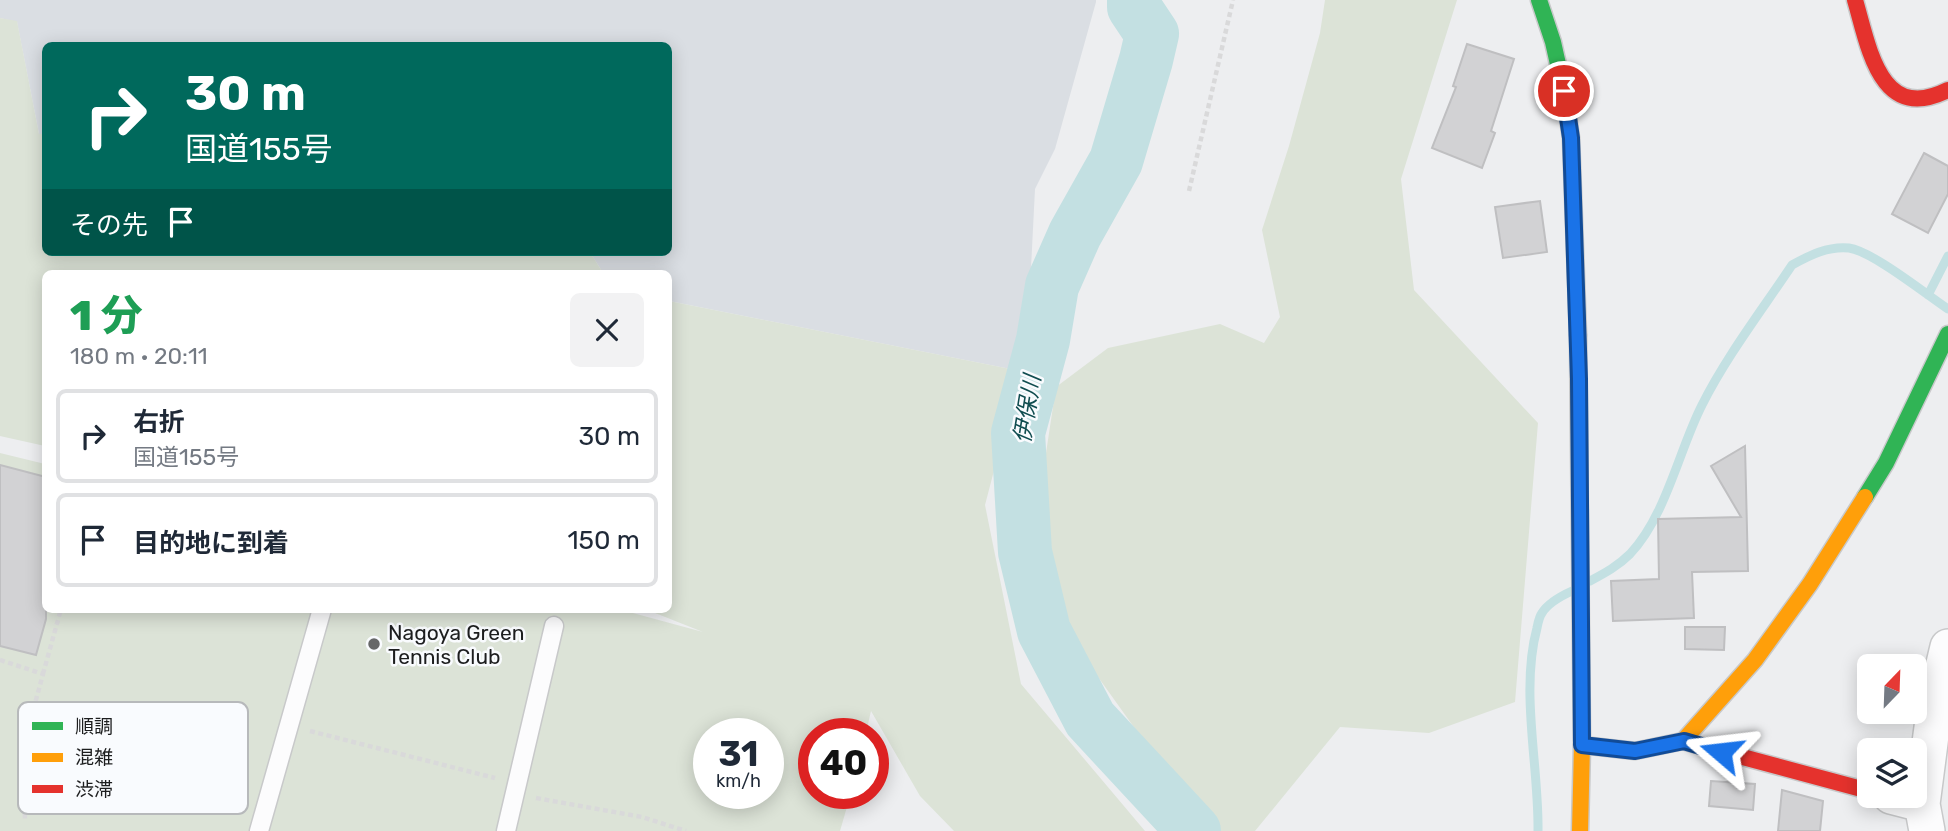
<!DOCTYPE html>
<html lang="ja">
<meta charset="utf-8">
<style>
body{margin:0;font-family:Rubik,"Noto Sans JP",sans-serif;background:#f2f2f3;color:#1f2937;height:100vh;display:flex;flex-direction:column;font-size:26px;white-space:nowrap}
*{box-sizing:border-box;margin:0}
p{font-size:23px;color:#747a83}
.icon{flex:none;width:38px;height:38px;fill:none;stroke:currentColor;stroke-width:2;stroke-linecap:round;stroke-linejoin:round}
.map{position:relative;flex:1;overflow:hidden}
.details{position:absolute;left:42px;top:270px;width:630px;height:343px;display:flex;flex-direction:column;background:#fff;border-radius:10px;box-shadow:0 4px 18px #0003}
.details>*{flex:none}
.hud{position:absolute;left:42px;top:42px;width:630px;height:214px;border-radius:10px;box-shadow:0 4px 18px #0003;background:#00695c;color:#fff;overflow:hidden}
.needle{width:46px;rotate:23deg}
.tools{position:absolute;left:1857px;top:654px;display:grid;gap:14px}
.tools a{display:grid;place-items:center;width:70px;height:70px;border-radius:10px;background:#fff;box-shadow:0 4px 18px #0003;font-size:35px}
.speed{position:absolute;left:693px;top:718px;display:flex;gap:14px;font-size:35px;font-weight:700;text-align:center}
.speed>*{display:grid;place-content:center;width:91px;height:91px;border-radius:50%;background:#fff;box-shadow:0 4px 18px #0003;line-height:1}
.speed small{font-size:18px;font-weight:400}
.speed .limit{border:10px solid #d22;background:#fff;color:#111}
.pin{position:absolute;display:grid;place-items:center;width:60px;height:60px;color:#fff;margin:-30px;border:4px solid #fff;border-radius:50%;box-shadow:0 2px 7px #0007}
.me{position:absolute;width:77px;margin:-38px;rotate:287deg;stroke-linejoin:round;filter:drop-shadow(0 0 5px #0008)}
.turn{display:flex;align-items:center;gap:24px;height:147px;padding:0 28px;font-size:32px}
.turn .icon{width:91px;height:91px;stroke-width:2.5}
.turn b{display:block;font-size:49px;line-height:60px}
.then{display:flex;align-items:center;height:66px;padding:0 28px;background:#0003;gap:14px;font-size:26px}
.round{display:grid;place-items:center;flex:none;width:74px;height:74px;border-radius:10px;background:#f2f2f3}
.headline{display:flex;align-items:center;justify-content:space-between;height:119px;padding:0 28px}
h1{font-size:42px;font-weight:800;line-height:52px;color:#1e9e55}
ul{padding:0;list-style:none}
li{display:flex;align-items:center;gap:21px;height:94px;margin:0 14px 10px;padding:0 14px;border:4px solid #e0e1e3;border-radius:10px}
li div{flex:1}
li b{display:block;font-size:26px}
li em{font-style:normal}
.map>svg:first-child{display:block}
.built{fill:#dadee3}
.green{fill:#dce3d7;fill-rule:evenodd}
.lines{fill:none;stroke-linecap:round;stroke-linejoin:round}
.stream{stroke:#c3e0e2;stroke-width:9}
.river{stroke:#c3e0e2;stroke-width:54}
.building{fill:#d2d2d4;stroke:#bfbfc1;stroke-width:2}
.lane-casing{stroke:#c8c9ca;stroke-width:21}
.street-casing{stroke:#c8c9ca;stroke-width:38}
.fast-casing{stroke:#c8c9ca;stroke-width:19}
.slow-casing{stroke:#c8c9ca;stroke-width:19}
.jam-casing{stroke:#c8c9ca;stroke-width:19}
.path{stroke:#d9d9da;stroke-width:4.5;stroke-dasharray:5 3.5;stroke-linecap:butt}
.lane{stroke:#fcfcfd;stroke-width:18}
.street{stroke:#fcfcfd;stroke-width:35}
.fast{stroke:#30b455;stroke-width:16}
.slow{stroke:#ff9f0a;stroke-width:16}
.jam{stroke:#e5322d;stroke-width:16}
.route-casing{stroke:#114b97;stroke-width:18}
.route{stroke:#1a73e8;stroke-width:12}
.poi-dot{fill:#666768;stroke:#f9fbfe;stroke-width:2.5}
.labels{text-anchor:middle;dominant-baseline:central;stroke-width:5;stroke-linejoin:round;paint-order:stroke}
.poi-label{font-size:21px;fill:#1d1e1f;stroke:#f9fbfe;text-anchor:start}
.water-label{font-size:23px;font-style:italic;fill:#104d50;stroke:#f9fbfe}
.key{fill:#f9fbfe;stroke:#b7b9bb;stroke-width:2}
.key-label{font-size:19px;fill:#1d1e1f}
</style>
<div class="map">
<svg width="1948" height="831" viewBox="0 0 1948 831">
<rect width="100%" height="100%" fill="#edeef0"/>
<path class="built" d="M0 0H1096V2L1055 149 1035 189 1030 288 1020 371 669 301 668 273H603L590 252H668V46H46L45 134H39L17 22 0 18Z"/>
<path class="green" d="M1325 0H1457L1401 179 1414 290 1538 423 1515 702 1429 733 1340 727 1255 831H1219L1156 758 1078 649 1036 519 1056 387 1108 348 1220 324 1264 343 1280 317 1262 230 1289 146 1320 33Z
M0 18 17 21 39 134H45L46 252H590L603 273H46L45 446 0 436Z
M669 301 1020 371 985 505 1021 684 1145 831H954L920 796 871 711 866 733H814V793H851L840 831H0V453L45 464 46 609H618L703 632 645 609H668ZM709 733H768V793H709Z"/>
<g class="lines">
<path class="stream" d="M1928 295 1948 256
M1590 581C1605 573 1618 566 1630 554 1666 516 1679 450 1702 405 1726 357 1762 310 1792 265 1810 255 1828 246 1849 248 1872 251 1927 295 1948 309
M1538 831C1539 766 1520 691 1537 628 1538 623 1539 617 1542 613 1548 603 1561 596 1572 591"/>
<path class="river" d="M1134 0V7L1152 34 1146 60 1116 161 1075 234 1052 286 1043 340 1018 433 1025 552 1044 631 1090 719 1194 831"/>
</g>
<path class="building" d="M1467 44 1514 59 1491 131 1495 133 1482 168 1432 148 1456 87 1453 86Z
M1924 153 1948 166V194L1928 233 1892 214Z
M1540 201 1547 252 1503 258 1495 207Z
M1745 446 1748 571 1692 572 1694 618 1613 621 1611 581 1659 579 1658 519 1741 517 1711 466Z
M0 465 46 477V619L36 655 0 646Z
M1685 627H1725L1724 650 1685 649Z
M1711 781 1755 784 1753 810 1709 806Z
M1782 790 1823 801 1820 831H1778Z"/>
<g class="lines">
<g class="lane-casing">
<path id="lane" d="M259 831 322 609
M506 831 554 626"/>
</g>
<g class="street-casing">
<path id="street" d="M1891 796 1922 804
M1927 831 1922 804 1936 697 1948 647"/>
</g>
<g class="fast-casing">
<path id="fast" d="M1539 0 1553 42 1564 91 1571 138 1578 335
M1865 497 1886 463 1948 334"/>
</g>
<g class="slow-casing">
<path id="slow" d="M1578 335 1582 745 1580 831
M1683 741 1755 660 1810 584 1865 497"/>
</g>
<g class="jam-casing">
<path id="jam" d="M1855 0C1869 48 1880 124 1948 90
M1582 745 1635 751 1683 741 1869 791"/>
</g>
<path class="path" d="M1189 191 1233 0
M0 660 43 674 27 733 24 774 25 822
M43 674 61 609
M310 731 495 778
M536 798 642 817 686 831"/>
<use href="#lane" class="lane"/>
<use href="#street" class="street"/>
<use href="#fast" class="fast"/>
<use href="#slow" class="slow"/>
<use href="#jam" class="jam"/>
</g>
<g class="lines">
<g class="route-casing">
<path id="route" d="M1564 91 1571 138 1579 379 1582 745 1635 751 1684 741 1721 752"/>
</g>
<use href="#route" class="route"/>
</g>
<circle class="poi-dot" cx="374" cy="644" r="7"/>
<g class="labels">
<g class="poi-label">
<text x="388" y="632">Nagoya Green<tspan x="388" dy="24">Tennis Club</tspan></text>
</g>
<g class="water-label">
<text transform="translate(1027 409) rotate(-81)">伊保川</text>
</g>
</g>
<rect x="18" y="702" width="230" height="112" rx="10" class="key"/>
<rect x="32" y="722" width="31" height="8" fill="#30b455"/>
<rect x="32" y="753" width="31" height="9" fill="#ff9f0a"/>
<rect x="32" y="785" width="31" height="8" fill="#e5322d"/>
<g class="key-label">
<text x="75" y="733">順調</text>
<text x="75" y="764">混雑</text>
<text x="75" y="796">渋滞</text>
</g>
</svg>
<div class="tools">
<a><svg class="needle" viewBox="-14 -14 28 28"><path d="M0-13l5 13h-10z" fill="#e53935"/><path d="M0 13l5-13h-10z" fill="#747a83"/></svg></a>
<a><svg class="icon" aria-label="layers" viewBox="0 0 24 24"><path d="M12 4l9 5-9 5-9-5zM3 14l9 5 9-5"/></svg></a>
</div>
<div class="speed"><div>31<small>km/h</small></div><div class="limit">40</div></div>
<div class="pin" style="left:1564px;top:91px;background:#d93025"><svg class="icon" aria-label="arrive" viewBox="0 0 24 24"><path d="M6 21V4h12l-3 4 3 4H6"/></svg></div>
<svg class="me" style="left:1721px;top:752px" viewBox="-20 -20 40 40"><path d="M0-17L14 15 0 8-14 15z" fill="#1a73e8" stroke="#fff" stroke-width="4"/></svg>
<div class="hud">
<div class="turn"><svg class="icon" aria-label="right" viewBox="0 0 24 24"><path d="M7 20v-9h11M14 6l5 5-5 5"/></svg><div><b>30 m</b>国道155号</div></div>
<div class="then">その先<svg class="icon" aria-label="arrive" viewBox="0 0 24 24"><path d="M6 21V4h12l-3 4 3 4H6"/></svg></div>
</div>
<section class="details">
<div class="headline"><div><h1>1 分</h1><p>180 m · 20:11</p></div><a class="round"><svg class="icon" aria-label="close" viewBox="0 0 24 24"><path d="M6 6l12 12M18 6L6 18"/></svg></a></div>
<ul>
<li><svg class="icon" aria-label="right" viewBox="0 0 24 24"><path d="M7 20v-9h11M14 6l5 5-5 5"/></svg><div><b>右折</b><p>国道155号</p></div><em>30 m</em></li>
<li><svg class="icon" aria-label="arrive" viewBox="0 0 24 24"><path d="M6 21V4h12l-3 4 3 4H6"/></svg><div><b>目的地に到着</b></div><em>150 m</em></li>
</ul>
</section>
</div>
